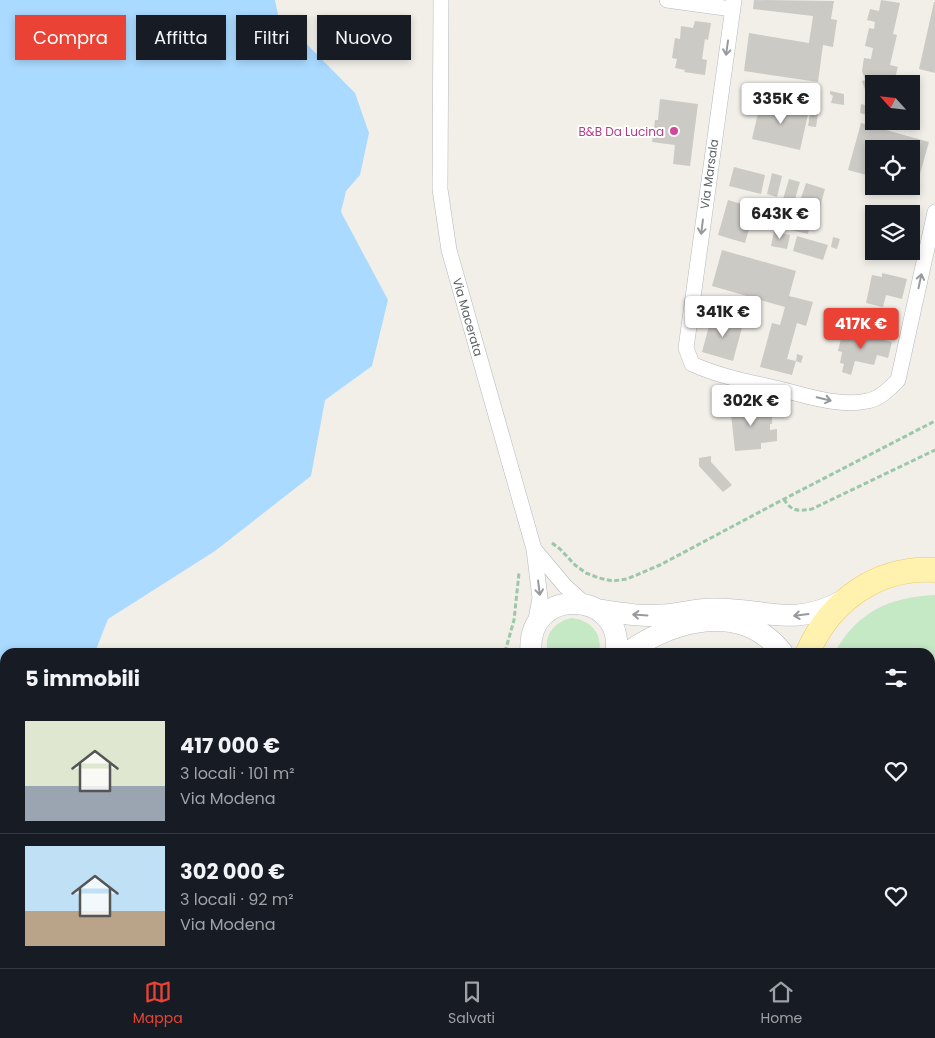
<!DOCTYPE html>
<html lang="it">
<head>
<meta charset="utf-8">
<style>
  :root { --surface:#171b24; --page:#20242c; --text:#f1f3f6; --muted:#9ea1a6; --line:#363941; --accent:#ea4335 }
  body { margin:0; font-family:Poppins,sans-serif; background:var(--page); color:var(--text); height:100vh; display:flex; flex-direction:column; font-size:19px; white-space:nowrap }
  * { box-sizing:border-box; margin:0 }
  p { font-size:16px; color:var(--muted) }
  .icon { flex:none; width:28px; height:28px; fill:none; stroke:currentColor; stroke-width:2; stroke-linecap:round; stroke-linejoin:round }
  .map { position:relative; flex:1; overflow:hidden }
  .side { position:absolute; left:0px; top:648px; width:935px; height:321px; display:flex; flex-direction:column; background:var(--surface); border-radius:15px 15px 0 0; box-shadow:0 2px 8px #0003 }
  .side>* { flex:none }
  .guide { position:absolute; left:15px; top:15px; width:500px; height:45px; display:flex; gap:10px }
  .needle { width:32px; rotate:297deg }
  .controls { position:absolute; left:865px; top:75px; display:grid; gap:10px }
  .controls a { display:grid; place-items:center; width:55px; height:55px; border-radius:0px; background:var(--surface); box-shadow:0 2px 8px #0003; font-size:25px }
  .price { position:absolute; translate:-50% -42px; padding:0 11px; border-radius:5px; background:#fff; color:#222; font-size:16px; line-height:32px; filter:drop-shadow(0 1px 2px #0008) }
  .price::after { content:''; position:absolute; left:50%; top:30px; width:15px; height:11px; margin-left:-8px; background:inherit; clip-path:polygon(0 0,100% 0,50% 100%) }
  .price.current { background:var(--accent); color:#fff }
  ul { padding:0; list-style:none }
  li { display:flex; align-items:center; gap:15px; height:125px; padding:0 25px }
  li+li { border-top:1px solid var(--line) }
  li span { display:grid; place-items:center; flex:none; width:140px; height:100px; border-radius:0px; color:#555 }
  li>.icon { margin-inline-start:auto }
  span .icon { width:60px; height:60px; fill:#fffc; stroke-width:1 }
  li b { font-size:21px }
  h2 { display:flex; justify-content:space-between; align-items:center; height:60px; padding:0 25px; font-size:21px }
  .chip { padding:0 18px; border-radius:0px; background:var(--surface); box-shadow:0 2px 8px #0003; font-size:18px; line-height:45px }
  .chip.current { background:var(--accent); color:#fff }
  .tabs { display:flex; justify-content:space-around; align-items:center; height:70px; border-top:1px solid var(--line); background:var(--surface); font-size:14px; color:var(--muted) }
  .tabs a { display:grid; justify-items:center; gap:2px }
  .tabs .current { color:var(--accent) }
  .map>svg:first-child { display:block }
  .green { fill:#c5e8c5 }
  .water { fill:#aadaff }
  .building { fill:#cccac5 }
  .lines { fill:none; stroke-linecap:round; stroke-linejoin:round }
  .street-casing { stroke:#b5b8bc; stroke-width:16 }
  .secondary-casing { stroke:#b6babf; stroke-width:22 }
  .primary-casing { stroke:#f2c960; stroke-width:25 }
  .highway-casing { stroke:#f9ab00; stroke-width:29 }
  .path { stroke:#9cc7a9; stroke-width:3; stroke-dasharray:5 2.5; stroke-linecap:butt }
  .street { stroke:#fff; stroke-width:15 }
  .secondary { stroke:#fff; stroke-width:21 }
  .primary { stroke:#fff2af; stroke-width:24 }
  .highway { stroke:#fde293; stroke-width:28 }
  .oneway { stroke:#979a9d }
  .hotel-dot { fill:#d1479c; stroke:#fff; stroke-width:2 }
  .labels { text-anchor:middle; dominant-baseline:central; stroke-width:4; stroke-linejoin:round; paint-order:stroke }
  .hotel-label { font-size:12px; fill:#b23c85; stroke:#fff; text-anchor:end }
  .street-label { font-size:12px; fill:#5f6368; stroke:#fff }
</style>
</head>
<body>
<div class="map">
<svg width="935" height="968" viewBox="0 0 935 968">
  <rect width="100%" height="100%" fill="#f1efe8"/>
  <!-- green -->
  <path class="green" d="M935 595V808H930V652H835C857 612 890 597 935 595Z
    M571 618C590 620 603 633 599 652H548C543 635 555 622 571 618Z"/>
  <!-- water -->
  <path class="water" d="M0 0H275L278 15 355 93 369 133 360 175 346 191 341 212 388 300 372 366 325 400 311 476 215 551 108 619 95 652H5V964H235L233 968H0Z"/>
  <!-- building -->
  <path class="building" d="M754 0 834 1 831 19 837 20 833 47 823 45 818 82 744 71 749 33 809 43 813 16 753 9Z
    M881 0 900 3 893 34 897 35 890 65 898 67 894 81 903 83 874 84V97L867 95 862 81 865 80 862 71 864 58 871 59 873 48 865 46 869 28 874 29 875 22 867 20 870 9 879 11Z
    M934 2H935V73L919 69Z
    M695 21 711 23 708 40 705 39 702 59 707 60 705 75 684 72 685 70 675 68 677 59 672 58 675 38 680 39 681 26 693 28Z
    M830 91 844 94V105L831 103 833 96 830 94Z
    M660 99 698 104 690 166 673 164 675 145 652 142 655 120H658Z
    M761 100 809 110 800 150 752 139Z
    M861 104 874 107V117L860 113Z
    M811 107 819 108 816 127 808 126Z
    M861 123 929 142 916 188 911 187V149H874V177L848 170Z
    M734 167 765 175 761 194 729 186Z
    M772 173 782 176 777 197 767 194Z
    M789 179 800 182 794 202 783 199Z
    M806 183 825 189 820 207 800 201Z
    M728 200 755 208 745 243 718 235Z
    M789 205 813 211 808 234 783 228Z
    M881 209 899 213V214H880Z
    M774 231 790 235 787 249 771 246Z
    M797 236 828 245 823 260 793 251Z
    M833 237 840 239 837 249 831 247Z
    M722 250 796 271 789 296 813 302 806 326 797 323 787 359 796 361 792 375 760 367 772 323 780 325 785 307 712 286Z
    M882 273 907 279 902 299 886 295 883 307 866 303 872 275 882 277Z
    M712 315 743 324 733 361 702 352Z
    M843 330 892 342 888 358 877 355 874 365 855 361 851 375 842 372 844 364 840 363 842 352 838 351Z
    M797 354 803 356 801 363 796 361Z
    M751 403V408L769 409V411H772V424H770V430L777 429V441L761 443V449L735 451 730 405Z
    M711 456V462L732 485 723 492 699 466V458Z"/>
  <g class="lines">
    <!-- street casing -->
    <g class="street-casing">
      <path id="street" d="M441 0 440 189 449 250 534 549 540 598 535 625
        M667 0 732 9
        M734 0 686 348 692 364C721 377 750 382 780 389 808 396 839 407 867 401 880 399 890 388 898 380L935 212
        M534 549 565 586 585 604"/>
    </g>
    <!-- secondary casing -->
    <g class="secondary-casing">
      <path id="secondary" d="M598 610C620 613 641 617 663 615 680 614 696 609 713 609 765 608 792 629 844 600
        M531 652C526 585 625 590 616 652
        M628 652C674 620 741 601 782 652
        M313 968 315 964"/>
    </g>
    <!-- primary casing -->
    <g class="primary-casing">
      <path id="primary" d="M808 652C830 601 878 566 935 570
        M930 832H935
        M685 968 688 964"/>
    </g>
    <!-- highway casing -->
    <g class="highway-casing">
      <path id="highway" d="M330 964 331 968
        M896 968 898 964"/>
    </g>
    <!-- path -->
    <path class="path" d="M784 499C791 512 799 511 812 509L935 450
      M552 543 560 549 575 565 586 573 599 578 613 581 627 579 660 565 784 499 935 421
      M505 652 514 620 519 573"/>
    <!-- street -->
    <use href="#street" class="street"/>
    <!-- secondary -->
    <use href="#secondary" class="secondary"/>
    <!-- primary -->
    <use href="#primary" class="primary"/>
    <!-- highway -->
    <use href="#highway" class="highway"/>
  </g>
  <!-- one-way arrows -->
  <defs><path id="oneway-shaft" d="M-6 0H5M1.5-3L5.5 0L1.5 3" fill="none" stroke-width="1.6" stroke-linecap="round" stroke-linejoin="round" transform="scale(1.25)"/></defs>
  <g class="oneway">
    <use href="#oneway-shaft" transform="translate(727 48) rotate(98)"/>
    <use href="#oneway-shaft" transform="translate(702 227) rotate(97)"/>
    <use href="#oneway-shaft" transform="translate(920 281) rotate(-78)"/>
    <use href="#oneway-shaft" transform="translate(824 399) rotate(13)"/>
    <use href="#oneway-shaft" transform="translate(539 588) rotate(83)"/>
    <use href="#oneway-shaft" transform="translate(640 615) rotate(-176)"/>
    <use href="#oneway-shaft" transform="translate(801 615) rotate(173)"/>
  </g>
  <!-- markers -->
  <circle class="hotel-dot" cx="674" cy="131" r="5"/>
  <g class="labels">
    <!-- hotel labels -->
    <g class="hotel-label">
      <text x="664" y="131">B&amp;B Da Lucina</text>
    </g>
    <!-- street labels -->
    <g class="street-label">
      <text transform="translate(709 174) rotate(-82)">Via Marsala</text>
      <text transform="translate(468 317) rotate(74)">Via Macerata</text>
    </g>
  </g>
</svg>
<div class="controls">
<a><svg class="needle" viewBox="-14 -14 28 28"><path d="M0-13l5 13h-10z" fill="#e53935"/><path d="M0 13l5-13h-10z" fill="#9ea1a6"/></svg></a>
<a><svg class="icon" aria-label="locate" viewBox="0 0 24 24"><circle cx="12" cy="12" r="6"/><path d="M12 2v4M12 18v4M2 12h4M18 12h4"/></svg></a>
<a><svg class="icon" aria-label="layers" viewBox="0 0 24 24"><path d="M12 4l9 5-9 5-9-5zM3 14l9 5 9-5"/></svg></a>
</div>
<b class="price" style="left:781px;top:125px">335K €</b>
<b class="price" style="left:780px;top:240px">643K €</b>
<b class="price" style="left:723px;top:338px">341K €</b>
<b class="price current" style="left:861px;top:350px">417K €</b>
<b class="price" style="left:751px;top:427px">302K €</b>
<div class="guide">
<a class="chip current">Compra</a>
<a class="chip">Affitta</a>
<a class="chip">Filtri</a>
<a class="chip">Nuovo</a>
</div>
<section class="side">
<h2>5 immobili<svg class="icon" aria-label="filters" viewBox="0 0 24 24"><path d="M4 7h16M4 17h16"/><circle cx="9" cy="7" r="2"/><circle cx="15" cy="17" r="2"/></svg></h2>
<ul>
<li><span style="background:linear-gradient(#dfe7d0 65%,#9aa5b1 0)"><svg class="icon" aria-label="home" viewBox="0 0 24 24"><path d="M3 11l9-7 9 7M6 9v11h12V9"/></svg></span><div><b>417 000 €</b><p>3 locali · 101 m²</p><p>Via Modena</p></div><svg class="icon" aria-label="heart" viewBox="0 0 24 24"><path d="M12 20l-8-8c-3-5 5-10 8-4 3-6 11-1 8 4z"/></svg></li>
<li><span style="background:linear-gradient(#bfe0f5 65%,#b9a48a 0)"><svg class="icon" aria-label="home" viewBox="0 0 24 24"><path d="M3 11l9-7 9 7M6 9v11h12V9"/></svg></span><div><b>302 000 €</b><p>3 locali · 92 m²</p><p>Via Modena</p></div><svg class="icon" aria-label="heart" viewBox="0 0 24 24"><path d="M12 20l-8-8c-3-5 5-10 8-4 3-6 11-1 8 4z"/></svg></li>
</ul>
</section>
</div>
<nav class="tabs">
<a class="current"><svg class="icon" aria-label="map" viewBox="0 0 24 24"><path d="M3 6l6-2 6 2 6-2v14l-6 2-6-2-6 2zM9 4v14M15 6v14"/></svg>Mappa</a>
<a><svg class="icon" aria-label="saved" viewBox="0 0 24 24"><path d="M7 4h10v16l-5-4-5 4z"/></svg>Salvati</a>
<a><svg class="icon" aria-label="home" viewBox="0 0 24 24"><path d="M3 11l9-7 9 7M6 9v11h12V9"/></svg>Home</a>
</nav>
</body>
</html>
